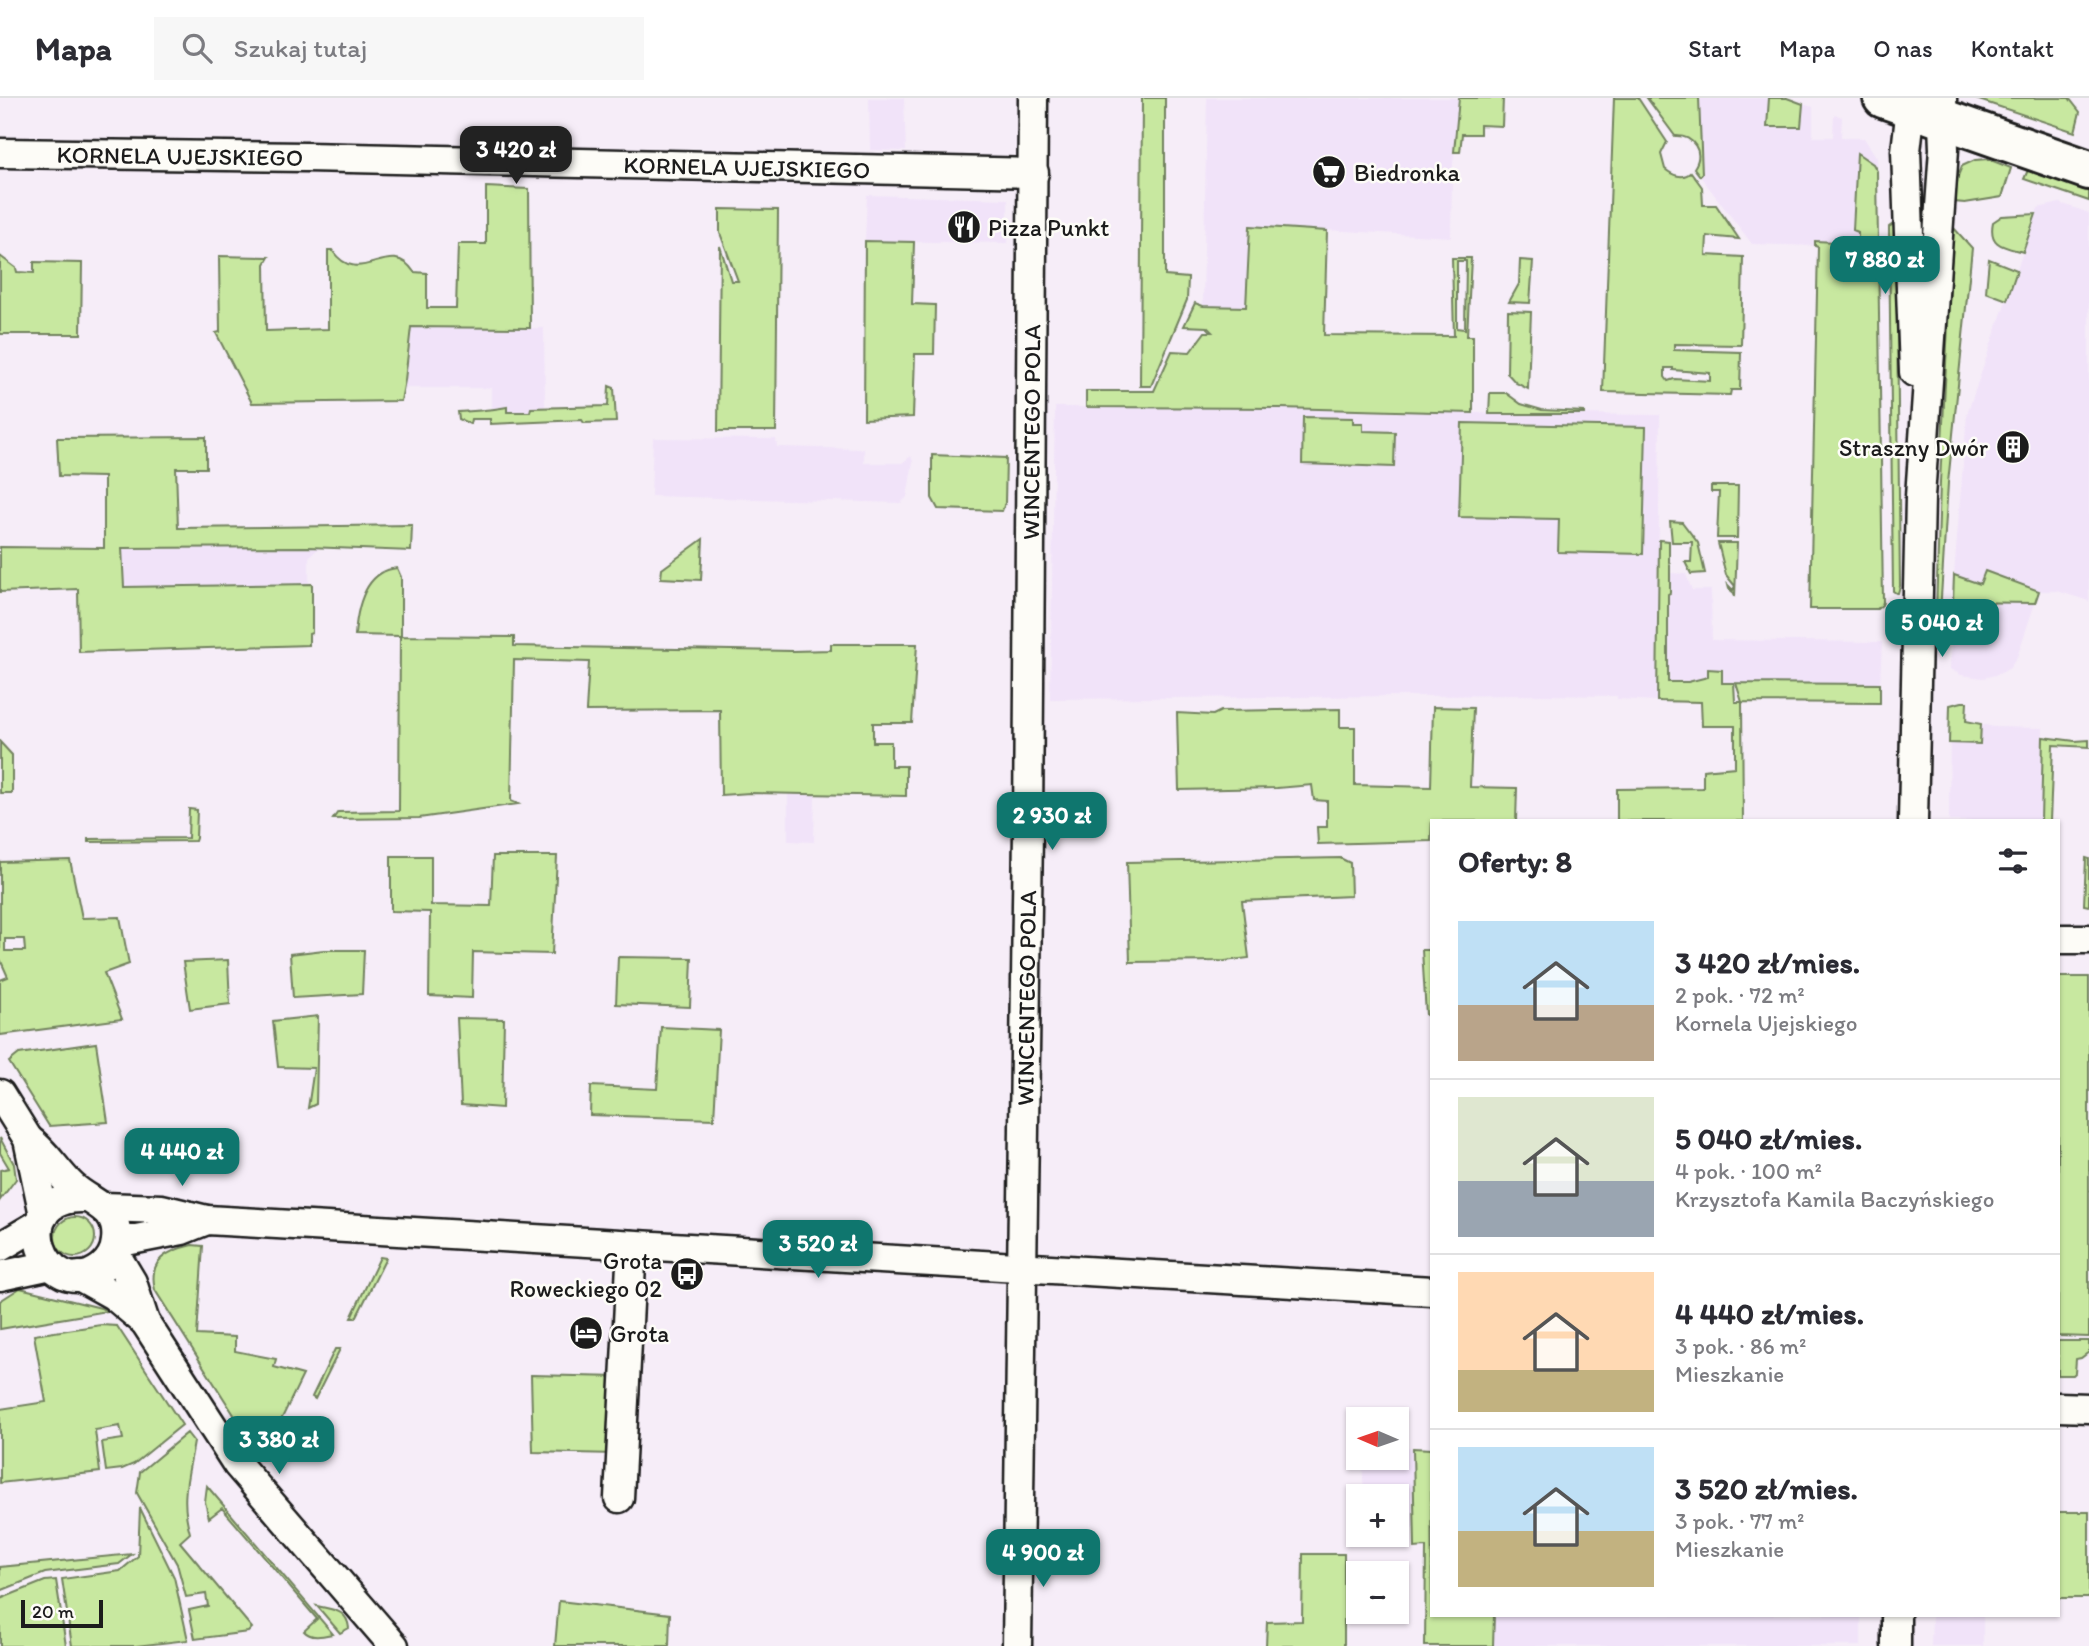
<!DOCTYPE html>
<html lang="pl">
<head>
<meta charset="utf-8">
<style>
  :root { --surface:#fff; --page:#f7f7f7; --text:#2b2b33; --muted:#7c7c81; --line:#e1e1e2; --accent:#0f766e }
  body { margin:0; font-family:Itim,sans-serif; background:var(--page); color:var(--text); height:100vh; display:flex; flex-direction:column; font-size:26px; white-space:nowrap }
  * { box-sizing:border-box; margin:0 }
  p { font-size:23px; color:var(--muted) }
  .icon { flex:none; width:38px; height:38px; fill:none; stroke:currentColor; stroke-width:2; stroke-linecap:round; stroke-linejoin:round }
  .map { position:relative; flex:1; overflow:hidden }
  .side { position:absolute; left:1430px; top:721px; width:630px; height:798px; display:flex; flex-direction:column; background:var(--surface); border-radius:0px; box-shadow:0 2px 5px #0004 }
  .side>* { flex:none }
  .needle { width:46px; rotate:272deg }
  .controls { position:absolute; left:1346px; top:1309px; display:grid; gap:14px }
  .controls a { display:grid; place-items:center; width:63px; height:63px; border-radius:0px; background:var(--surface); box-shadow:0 2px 5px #0004; font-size:35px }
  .scale { position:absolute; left:21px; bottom:18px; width:82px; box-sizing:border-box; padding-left:7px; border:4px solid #1c1c1c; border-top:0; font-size:19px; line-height:24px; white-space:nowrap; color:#1c1c1c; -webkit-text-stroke:5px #fdfcf7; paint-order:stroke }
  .price { position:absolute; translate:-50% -60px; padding:0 16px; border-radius:14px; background:var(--accent); color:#fff; font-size:23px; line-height:46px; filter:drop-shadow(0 2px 4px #0008) }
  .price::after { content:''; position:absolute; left:50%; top:42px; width:21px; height:16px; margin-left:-10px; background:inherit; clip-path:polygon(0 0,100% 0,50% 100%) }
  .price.active { background:#222; color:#fff }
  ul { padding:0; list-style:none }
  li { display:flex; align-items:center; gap:21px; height:175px; padding:0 28px }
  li+li { border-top:2px solid var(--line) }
  li span { display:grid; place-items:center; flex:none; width:196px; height:140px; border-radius:0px; color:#555 }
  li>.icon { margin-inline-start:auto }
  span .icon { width:84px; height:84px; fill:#fffc; stroke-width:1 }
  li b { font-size:30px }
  h2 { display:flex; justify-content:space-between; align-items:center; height:84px; padding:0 28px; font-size:30px }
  header { display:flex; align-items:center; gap:42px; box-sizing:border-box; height:98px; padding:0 35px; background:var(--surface); border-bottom:2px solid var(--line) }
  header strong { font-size:33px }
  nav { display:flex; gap:38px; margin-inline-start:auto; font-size:24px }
  .search { width:490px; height:63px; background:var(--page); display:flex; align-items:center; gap:18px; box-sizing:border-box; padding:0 24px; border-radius:0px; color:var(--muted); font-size:26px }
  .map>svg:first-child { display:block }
  .built { fill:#f1e3f9 }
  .green { fill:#c8e8a0; stroke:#72825e; stroke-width:2; fill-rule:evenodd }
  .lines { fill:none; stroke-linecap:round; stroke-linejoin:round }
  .street-casing { stroke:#1c1c1c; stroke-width:33 }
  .secondary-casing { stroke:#1c1c1c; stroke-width:44 }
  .street { stroke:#fdfcf7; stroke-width:28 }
  .secondary { stroke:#fdfcf7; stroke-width:38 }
  .labels { text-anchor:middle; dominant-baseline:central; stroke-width:5; stroke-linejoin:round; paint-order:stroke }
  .street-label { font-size:24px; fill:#1c1c1c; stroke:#fdfcf7 }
  .poi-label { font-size:24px; fill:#1c1c1c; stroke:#fdfcf7; text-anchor:start }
</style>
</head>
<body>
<header>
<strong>Mapa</strong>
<div class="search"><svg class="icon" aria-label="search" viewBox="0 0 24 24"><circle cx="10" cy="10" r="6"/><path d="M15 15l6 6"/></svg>Szukaj tutaj</div>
<nav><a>Start</a><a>Mapa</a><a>O nas</a><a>Kontakt</a></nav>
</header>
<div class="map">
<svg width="2089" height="1548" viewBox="0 0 2089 1548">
  <rect width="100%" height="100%" fill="#f6edf8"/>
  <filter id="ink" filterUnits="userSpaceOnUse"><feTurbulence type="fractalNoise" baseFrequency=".0143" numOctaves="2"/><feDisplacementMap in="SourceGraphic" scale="14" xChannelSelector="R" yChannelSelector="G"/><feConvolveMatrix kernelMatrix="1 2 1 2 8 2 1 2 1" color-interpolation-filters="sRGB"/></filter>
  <g filter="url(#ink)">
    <!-- built -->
    <path class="built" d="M869 0H904L906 53 870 52Z
      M1207 0H1459L1452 78 1451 139 1251 128 1246 210 1203 208Z
      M1699 0H1769L1767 29H1801L1803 6 1813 9V39H1833L1834 16 1842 19 1841 39 1864 40 1877 60V73L1873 66 1856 109 1853 110V132L1858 134V145L1815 143V148L1752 146 1700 78 1702 76Z
      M867 97 1008 101V145L865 143Z
      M2060 105 2089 115V503L2057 493H2039L1986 473 1980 486 1954 477 1967 316 2038 110Z
      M411 229 544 230 545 310H531V314H507V310L503 309 492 312V290H404Z
      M1055 309 1280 310 1473 315 1660 317 1657 603 1617 601V598L1537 597 1050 601Z
      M653 340 776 341 777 349 864 351V365H902L911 358 913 364 907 399 901 405 651 398Z
      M308 449 319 450 309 459V485L124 489 122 450Z
      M1670 475 1686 476 1692 492H1711L1712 542 1882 544 1880 586 1722 585V572L1709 571 1708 579 1688 584H1668V495H1670Z
      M1953 504 2035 505 2017 559 2010 570 1999 576 1983 580 1961 577 1950 571Z
      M1950 622 1967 623 1994 629 2043 630 2041 723H1949Z
      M788 696H815L814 744 788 743Z
      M1397 1350H1413L1415 1430H1397L1396 1398H1364L1362 1360H1396Z
      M1494 1517H1861V1548H1493Z
      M1932 1517H1983V1548H1931Z"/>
    <!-- green -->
    <path class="green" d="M1142 0H1165V178L1188 180 1187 202 1151 288H1140Z
      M1459 0H1503L1502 28 1480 27V36H1462L1460 54H1454Z
      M1614 0H1638L1667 44 1661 56 1665 71C1672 77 1683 82 1691 74L1702 89 1703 107H1716L1739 141 1707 138 1706 157 1743 159 1741 247 1674 246V252L1741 254 1740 292H1731L1730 297 1603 294ZM1665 270H1673V272L1710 275V283L1674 281 1668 283 1665 279Z
      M1647 0H1699L1702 76 1700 78 1694 70C1705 54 1693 37 1675 38Z
      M1769 0H1787L1803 6 1801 29H1767Z
      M1973 0H2069L2080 14 2075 34Z
      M1857 55 1873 66 1877 73 1883 504 1882 507 1877 511H1810L1818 149 1815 148V143L1858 145V134L1853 132Z
      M1988 61 2011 70 2002 99 1965 105 1954 104 1955 85 1962 68 1975 62Z
      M2028 72 2089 93V103L2024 81Z
      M486 89 529 91 530 230 411 229 405 282 401 303 252 305 216 235 220 234 219 158 269 159 265 166 266 233 328 231V152H332C360 193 389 137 414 174L427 175V210H456L458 146H486Z
      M720 111 778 112 776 333H718L720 148 731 183H738L720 135Z
      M2036 116 2023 154C2004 149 1988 148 1993 124L2002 118Z
      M1896 124 1900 488 1898 495H1896L1893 493 1889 129Z
      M1250 128 1327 133 1324 237 1454 238 1452 160H1471L1467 238H1473V315L1280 310 1086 309V293H1154L1172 253 1190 254 1205 234H1212L1207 229 1184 228 1195 205 1203 208 1246 209ZM1457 163H1466L1465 231 1457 230Z
      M1953 129 1972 150 1948 385 1940 516H1936L1940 384Z
      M865 143 914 144 912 206 935 207 934 256H915L913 319 864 321Z
      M0 158 16 170 17 174 34 175V164L82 165 81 236H0Z
      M1989 161 2017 172 2007 202 1986 194Z
      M1520 162 1533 163 1530 205 1509 204 1519 186Z
      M1508 213 1531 214 1528 291 1516 285 1507 275Z
      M609 288 614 290 616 324 584 325 582 322 490 326V321H471L470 326 459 321 458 314C475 313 491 312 507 309V314H530L531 310 608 308Z
      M1490 295H1506L1521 306 1542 312 1584 314V316H1489Z
      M1303 319 1353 320V325H1363V333L1395 334 1394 369 1302 366Z
      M1462 325 1646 329 1643 456 1558 454 1559 421 1459 419Z
      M206 339V370H176L178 430 412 427 411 453 308 449 122 450 124 489 312 486V535L309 536V547L79 554 78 491 0 494V449L104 450V379L59 378 57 340Z
      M932 357 1006 360 1005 405 1002 413 938 411 932 400Z
      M1711 388H1738L1737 440H1717L1719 394H1711Z
      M1670 423 1682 424 1698 445 1705 475 1691 476 1685 464H1691L1692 444H1672Z
      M703 441 701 482 661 480 662 471Z
      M1659 442 1669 443V464L1670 467V495L1668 496V584H1688L1708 579V571L1722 572V585H1734L1735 604H1742L1736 585 1880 586V605L1742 604 1743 723H1617V691L1703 690V672L1735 669V628H1702L1701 604 1657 603Z
      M1718 445H1737L1735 499 1734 495 1729 491 1728 487 1733 492 1735 488 1726 477Z
      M397 470 401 479V538L514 539V548L792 553 831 552V546H917L912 625H873V644H891V668H906V698L750 695 721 697 720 612 586 613 589 564 514 562 511 703 518 706 419 720 333 721 338 714 399 713 400 538 355 537C357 510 365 473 397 470Z
      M1985 473 2039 493 2035 505 1953 504 1954 477 1980 486Z
      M1962 604H1967L1966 623 1981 626 1980 646 1949 645 1950 607Z
      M1433 609 1473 610 1470 689 1517 690 1516 723H1432L1431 743 1318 746 1317 729H1327V703L1314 702 1312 687 1277 690 1179 692 1177 615 1213 617 1221 613 1340 611V629H1355V687L1431 689Z
      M2043 639 2075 643 2089 642V649L2053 647 2050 723H2041Z
      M0 644 12 657V695H0Z
      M189 711 197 712 196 740 195 743 88 744V741L188 740Z
      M391 758H431V807L491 808 493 758H557L552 856 473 854 472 900 429 898 430 814 391 813Z
      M1340 760 1350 765 1351 798 1242 803 1249 860 1225 863 1130 864 1127 764Z
      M2086 760 2089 761V808L2084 807Z
      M70 762 82 820 120 819 129 866 104 875 122 921 0 937V882L8 879 0 861V764ZM5 841H24L25 853H5Z
      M324 852H364L362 896 293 900 290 856Z
      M1422 852H1431V918L1426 917Z
      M618 859 692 860 690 909 616 906Z
      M228 862 230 906 190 911 183 864Z
      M2058 879H2089V1239L2058 1238Z
      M318 918 316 1006 308 1010 314 970 278 969 273 923Z
      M457 920 504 921 502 1010 461 1007Z
      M661 929 719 932 714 1021 590 1017 591 988 657 991Z
      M96 945 108 1024 49 1028 9 964 19 956Z
      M0 1040 14 1066 16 1081 0 1102V1072L9 1070 0 1055Z
      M55 1139a20 20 0 1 1 40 0a20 20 0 1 1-40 0Z
      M192 1147 203 1148 197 1237 235 1239V1253L276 1261 274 1269 303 1277 262 1361 155 1192C148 1162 166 1153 192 1147Z
      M380 1159 386 1160 356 1220H351Z
      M20 1190 101 1210 107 1213 0 1231V1203Z
      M101 1227 117 1228 182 1327 134 1366 122 1371 106 1373 102 1344 123 1341 120 1328 95 1332 100 1374 0 1385V1311L46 1304 34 1237Z
      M2058 1243H2089V1254L2081 1260 2076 1261 2075 1275 2073 1277H2058Z
      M335 1251H340L315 1301 312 1299Z
      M531 1277 619 1279 615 1356 533 1354Z
      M187 1335 194 1344C188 1380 180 1400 190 1435L180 1444 252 1530 248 1534 195 1541 189 1512 208 1508 206 1496 186 1499 177 1466 137 1395 140 1374Z
      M1413 1350 1431 1351 1432 1517H1494L1493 1548H1425L1426 1449 1415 1450Z
      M207 1388 333 1536C323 1538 311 1541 304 1533L317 1521 222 1410 209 1420 205 1404Z
      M140 1410 174 1479 188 1542 136 1548H72L62 1481 120 1473 138 1458Z
      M2058 1414H2089V1500H2058Z
      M132 1456 119 1466 45 1475 0 1493V1469Z
      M1303 1456H1344V1548H1266L1267 1524 1302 1523Z
      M56 1482 66 1548H0V1501L45 1483Z
      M559 1503 670 1516 669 1548H555Z
      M317 1508C332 1512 347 1511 349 1530L340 1535Z"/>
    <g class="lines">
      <!-- street casing -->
      <g class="street-casing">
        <g id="street">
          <path d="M1912 0 1906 53 1914 274"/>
          <path id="s1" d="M0 55 306 59 1034 75"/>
          <path d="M1913 723 1920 399 1944 51 1942 0"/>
          <path d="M2058 841H2089"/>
          <path d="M0 996 28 1041 44 1117"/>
          <path d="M28 1041C46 1054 56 1073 72 1088 91 1106 120 1109 116 1143 115 1154 110 1163 101 1170 45 1211 2 1097 85 1100"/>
          <path d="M103 1109 162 1111 207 1122 1432 1193"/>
          <path d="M116 1145 182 1132 207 1122"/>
          <path d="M0 1149 39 1126"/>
          <path d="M114 1154 132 1184 145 1224"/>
          <path d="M0 1178 51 1167"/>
          <path d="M79 1178 113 1197 145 1224 237 1366 394 1548"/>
          <path d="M2058 1309 2089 1310"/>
          <path d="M619 1400 632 1147"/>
          <path id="s2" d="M1017 1548 1028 733 1033 0"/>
          <path d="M1896 1548V1517"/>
        </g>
      </g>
      <!-- secondary casing -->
      <g class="secondary-casing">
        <path id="secondary" d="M1883 0 2089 72"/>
      </g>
      <!-- street -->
      <use href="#street" class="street"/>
      <!-- secondary -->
      <use href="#secondary" class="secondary"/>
    </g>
  </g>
  <!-- icons -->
  <defs>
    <g id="supermarket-disc" transform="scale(1.75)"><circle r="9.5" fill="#1c1c1c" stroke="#fdfcf7"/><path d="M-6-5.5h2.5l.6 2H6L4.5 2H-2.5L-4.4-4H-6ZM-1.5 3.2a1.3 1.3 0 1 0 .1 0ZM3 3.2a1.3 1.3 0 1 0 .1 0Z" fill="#fff"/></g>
    <g id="restaurant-disc" transform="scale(1.75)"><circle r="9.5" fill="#1c1c1c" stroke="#fdfcf7"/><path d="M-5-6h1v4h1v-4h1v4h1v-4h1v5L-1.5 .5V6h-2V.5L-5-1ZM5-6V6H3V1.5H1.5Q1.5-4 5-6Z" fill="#fff"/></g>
    <g id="building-disc" transform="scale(1.75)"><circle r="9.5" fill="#1c1c1c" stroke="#fdfcf7"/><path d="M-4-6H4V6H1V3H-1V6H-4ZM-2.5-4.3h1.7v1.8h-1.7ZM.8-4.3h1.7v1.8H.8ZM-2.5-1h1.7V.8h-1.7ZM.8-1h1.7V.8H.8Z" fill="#fff"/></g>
    <g id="bus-disc" transform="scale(1.75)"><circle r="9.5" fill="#1c1c1c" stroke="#fdfcf7"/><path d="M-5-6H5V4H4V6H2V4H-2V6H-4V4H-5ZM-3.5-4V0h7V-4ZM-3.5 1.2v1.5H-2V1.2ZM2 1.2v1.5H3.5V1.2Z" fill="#fff"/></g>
    <g id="hotel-disc" transform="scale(1.75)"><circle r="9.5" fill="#1c1c1c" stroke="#fdfcf7"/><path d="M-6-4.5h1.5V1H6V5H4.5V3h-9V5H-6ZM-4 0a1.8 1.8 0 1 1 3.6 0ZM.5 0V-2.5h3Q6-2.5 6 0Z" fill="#fff"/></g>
  </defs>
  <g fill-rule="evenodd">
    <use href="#supermarket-disc" x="1329" y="74"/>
    <use href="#restaurant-disc" x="964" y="129"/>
    <use href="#building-disc" x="2013" y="349"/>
    <use href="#bus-disc" x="687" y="1176"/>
    <use href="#hotel-disc" x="586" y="1235"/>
  </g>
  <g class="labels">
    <!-- street labels -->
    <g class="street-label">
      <text stroke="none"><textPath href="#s1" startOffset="180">KORNELA UJEJSKIEGO</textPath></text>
      <text stroke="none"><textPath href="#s1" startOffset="747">KORNELA UJEJSKIEGO</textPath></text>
      <text stroke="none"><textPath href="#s2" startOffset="1214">WINCENTEGO POLA</textPath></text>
      <text stroke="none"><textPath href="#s2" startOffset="648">WINCENTEGO POLA</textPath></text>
    </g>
    <!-- poi labels -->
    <g class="poi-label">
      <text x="1354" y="74">Biedronka</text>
      <text x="988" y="129">Pizza Punkt</text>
      <text x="1988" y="349" text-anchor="end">Straszny Dwór</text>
      <text x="662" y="1162" text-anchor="end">Grota<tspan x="662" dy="28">Roweckiego 02</tspan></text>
      <text x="610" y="1235">Grota</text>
    </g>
  </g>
</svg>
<div class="controls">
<a><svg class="needle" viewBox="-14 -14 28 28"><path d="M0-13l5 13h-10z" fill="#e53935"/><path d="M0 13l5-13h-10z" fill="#7c7c81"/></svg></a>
<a>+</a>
<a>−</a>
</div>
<div class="scale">20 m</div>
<b class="price active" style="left:516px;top:88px">3 420 zł</b>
<b class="price" style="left:1885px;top:198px">7 880 zł</b>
<b class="price" style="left:1942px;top:561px">5 040 zł</b>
<b class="price" style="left:1052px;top:754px">2 930 zł</b>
<b class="price" style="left:182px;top:1090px">4 440 zł</b>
<b class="price" style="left:818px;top:1182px">3 520 zł</b>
<b class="price" style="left:279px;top:1378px">3 380 zł</b>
<b class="price" style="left:1043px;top:1491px">4 900 zł</b>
<section class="side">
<h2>Oferty: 8<svg class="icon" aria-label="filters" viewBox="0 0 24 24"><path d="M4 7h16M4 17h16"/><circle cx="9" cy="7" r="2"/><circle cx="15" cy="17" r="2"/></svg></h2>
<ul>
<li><span style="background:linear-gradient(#bfe0f5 60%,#b9a48a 0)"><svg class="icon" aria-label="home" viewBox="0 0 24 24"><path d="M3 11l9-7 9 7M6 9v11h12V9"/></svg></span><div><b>3 420 zł/mies.</b><p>2 pok. · 72 m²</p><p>Kornela Ujejskiego</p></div></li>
<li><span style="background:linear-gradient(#dfe7d0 60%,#9aa5b1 0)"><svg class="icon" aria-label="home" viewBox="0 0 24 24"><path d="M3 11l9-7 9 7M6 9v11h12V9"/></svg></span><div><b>5 040 zł/mies.</b><p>4 pok. · 100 m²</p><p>Krzysztofa Kamila Baczyńskiego</p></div></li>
<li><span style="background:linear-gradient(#ffd9b3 70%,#c2b280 0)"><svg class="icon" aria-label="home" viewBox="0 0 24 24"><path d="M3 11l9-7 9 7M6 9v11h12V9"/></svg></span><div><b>4 440 zł/mies.</b><p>3 pok. · 86 m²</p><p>Mieszkanie</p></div></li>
<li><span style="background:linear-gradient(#bfe0f5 60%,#c2b280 0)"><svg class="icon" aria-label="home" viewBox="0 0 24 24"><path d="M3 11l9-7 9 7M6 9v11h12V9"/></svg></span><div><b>3 520 zł/mies.</b><p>3 pok. · 77 m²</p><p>Mieszkanie</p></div></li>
</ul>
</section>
</div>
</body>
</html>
